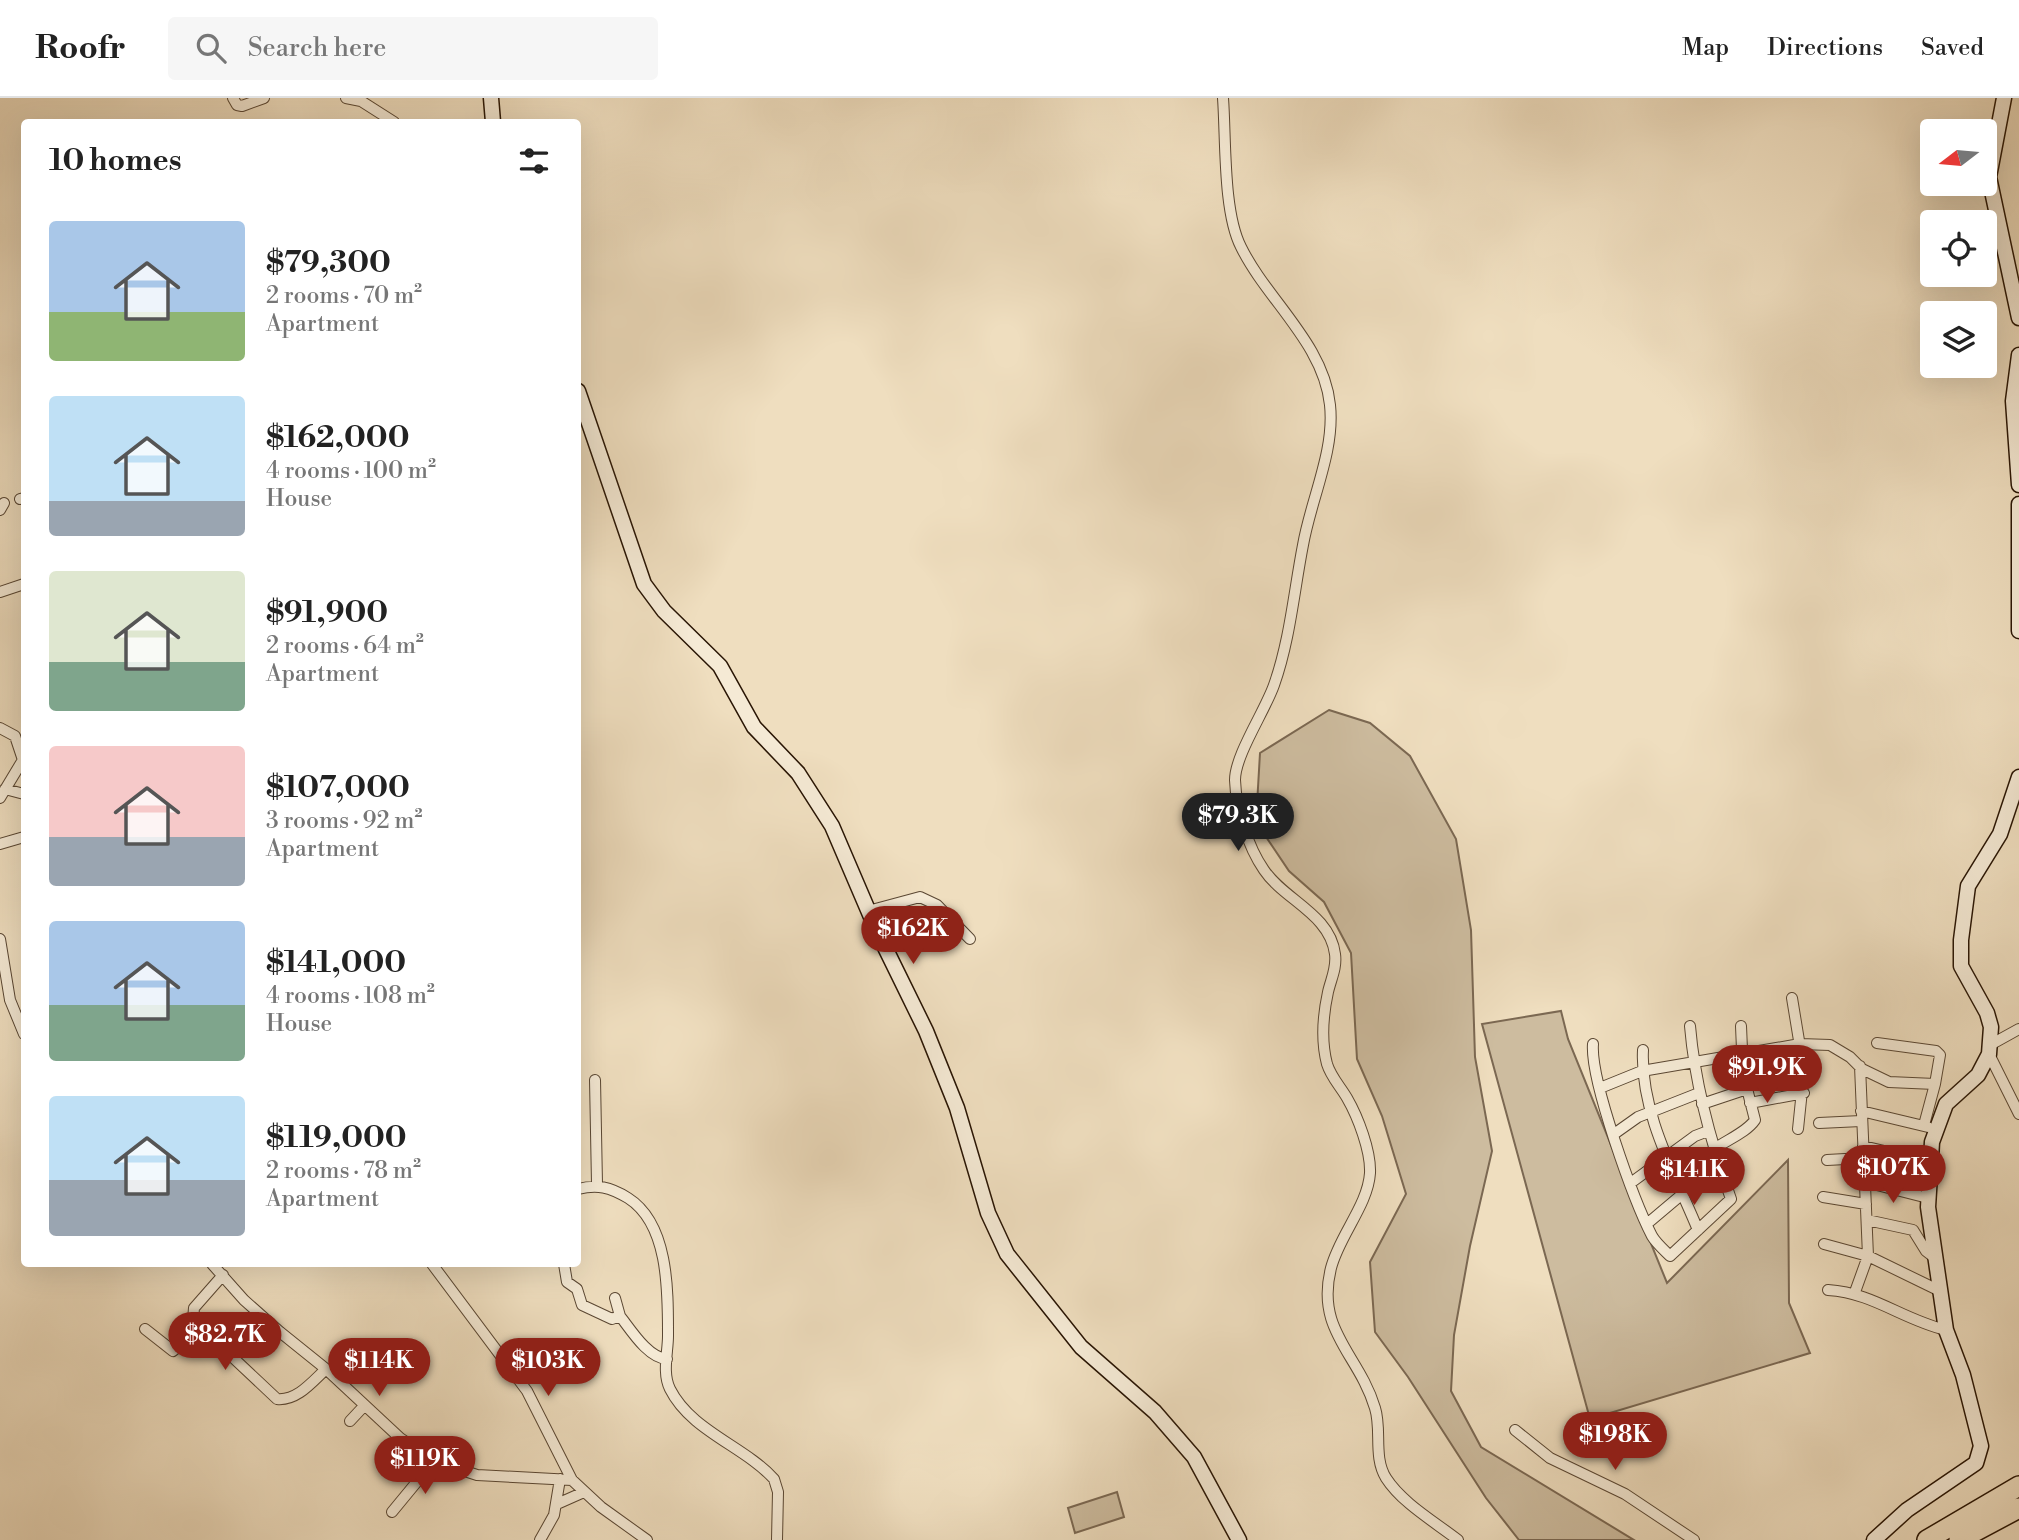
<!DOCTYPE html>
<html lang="en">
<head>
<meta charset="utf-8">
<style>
  :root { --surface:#fff; --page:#f6f6f6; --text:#222; --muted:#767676; --line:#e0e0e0; --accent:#8f2418 }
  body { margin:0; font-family:"Libre Bodoni",serif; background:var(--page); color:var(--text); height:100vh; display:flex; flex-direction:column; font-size:26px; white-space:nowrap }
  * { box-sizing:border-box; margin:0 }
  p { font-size:23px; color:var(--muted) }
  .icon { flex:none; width:38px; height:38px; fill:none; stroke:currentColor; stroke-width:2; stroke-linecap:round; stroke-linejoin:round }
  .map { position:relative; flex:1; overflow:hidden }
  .sheet { position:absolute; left:21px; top:21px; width:560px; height:1148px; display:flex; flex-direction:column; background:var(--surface); border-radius:7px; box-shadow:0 7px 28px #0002 }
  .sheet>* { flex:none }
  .needle { width:46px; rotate:254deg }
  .tools { position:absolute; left:1920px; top:21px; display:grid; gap:14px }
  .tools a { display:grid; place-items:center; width:77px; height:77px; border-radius:7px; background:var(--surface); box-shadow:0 7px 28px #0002; font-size:35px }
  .price { position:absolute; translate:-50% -60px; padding:0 16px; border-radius:24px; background:var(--accent); color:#fff; font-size:23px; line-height:46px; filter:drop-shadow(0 2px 4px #0008) }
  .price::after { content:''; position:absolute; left:50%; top:42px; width:21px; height:16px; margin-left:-10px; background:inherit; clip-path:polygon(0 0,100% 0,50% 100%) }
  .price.active { background:#222; color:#fff }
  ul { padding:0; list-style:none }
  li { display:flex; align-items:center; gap:21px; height:175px; padding:0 28px }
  li span { display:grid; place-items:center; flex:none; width:196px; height:140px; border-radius:7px; color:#555 }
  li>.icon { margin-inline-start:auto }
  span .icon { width:84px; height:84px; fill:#fffc; stroke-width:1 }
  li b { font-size:30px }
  h2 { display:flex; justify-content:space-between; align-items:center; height:84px; padding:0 28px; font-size:30px }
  header { display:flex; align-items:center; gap:42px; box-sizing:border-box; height:98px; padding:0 35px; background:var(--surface); border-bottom:2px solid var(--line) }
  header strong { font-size:33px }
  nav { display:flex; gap:38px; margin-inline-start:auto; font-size:24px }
  .search { width:490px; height:63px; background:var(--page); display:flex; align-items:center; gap:18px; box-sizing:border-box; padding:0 24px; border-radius:7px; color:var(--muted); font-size:26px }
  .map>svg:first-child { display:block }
  .green { fill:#cdbc9f; stroke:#7b6852; stroke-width:2 }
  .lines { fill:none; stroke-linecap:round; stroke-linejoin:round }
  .street-casing { stroke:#5a4733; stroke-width:12 }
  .secondary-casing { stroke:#291504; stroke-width:17 }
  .highway-casing { stroke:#291504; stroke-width:22 }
  .street { stroke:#f5ead5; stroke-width:10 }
  .secondary { stroke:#f5ead5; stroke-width:14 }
  .highway { stroke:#efdebf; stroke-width:19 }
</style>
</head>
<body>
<header>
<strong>Roofr</strong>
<div class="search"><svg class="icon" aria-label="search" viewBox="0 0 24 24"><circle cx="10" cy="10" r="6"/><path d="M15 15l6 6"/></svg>Search here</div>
<nav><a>Map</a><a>Directions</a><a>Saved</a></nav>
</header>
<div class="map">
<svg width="2019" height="1442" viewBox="0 0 2019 1442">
  <rect width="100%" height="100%" fill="#efdebf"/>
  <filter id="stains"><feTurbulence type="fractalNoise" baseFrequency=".00286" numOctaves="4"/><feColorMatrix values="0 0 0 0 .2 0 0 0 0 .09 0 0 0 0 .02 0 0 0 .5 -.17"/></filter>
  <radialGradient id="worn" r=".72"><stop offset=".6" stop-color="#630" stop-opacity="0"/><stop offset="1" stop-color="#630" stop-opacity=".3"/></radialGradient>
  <!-- green -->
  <path class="green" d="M1329 612 1370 625 1410 658 1456 741 1471 832 1475 959 1492 1053 1470 1148 1454 1237 1451 1293 1481 1349 1634 1442H1519L1486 1400 1408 1279 1375 1234 1370 1164 1406 1096 1382 1018 1357 961 1351 855 1324 804 1289 773 1256 724 1260 655Z
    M1561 913 1568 941 1667 1185 1788 1062 1789 1205 1810 1255 1590 1321 1482 926Z
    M1117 1394 1124 1419 1075 1435 1068 1410Z"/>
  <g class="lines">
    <!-- street casing -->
    <g class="street-casing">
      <path id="street" d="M233 0 237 7 242 8 264 0
        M346 0 361 3 394 24
        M1223 0C1226 41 1223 114 1241 149 1267 202 1324 246 1330 307 1335 353 1311 401 1303 447 1294 493 1290 542 1274 587 1265 613 1235 657 1235 682 1236 711 1248 749 1264 772 1284 802 1330 816 1335 856 1337 870 1331 881 1328 894 1323 917 1321 943 1327 966 1331 979 1340 988 1347 1000 1358 1019 1371 1053 1370 1075 1368 1107 1339 1138 1331 1170 1315 1233 1359 1256 1375 1310 1382 1332 1373 1359 1386 1380 1402 1405 1435 1424 1458 1442
        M20 401 24 400
        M0 412 4 405
        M0 494 24 486
        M0 630 15 638 23 662
        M5 691 24 696
        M0 700 24 660
        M0 746 24 739
        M868 813 920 799 937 807 970 841
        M0 841 10 902 24 936
        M1792 900 1804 973 1798 1031
        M1877 945 1936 953 1940 957 1935 986
        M1593 946C1590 982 1634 1103 1652 1138 1656 1145 1664 1152 1670 1158L1731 1101C1711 1045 1695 988 1690 928
        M1990 947 2019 931
        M1643 952C1640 1014 1675 1076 1698 1132
        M1989 956 2019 1016
        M595 982 597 1086
        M1600 990 1642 973 1800 946 1830 947 1850 959 1862 971 1889 984 1935 986 1924 1027
        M1750 1005 1804 995
        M1702 1006 1747 991
        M1861 1013 1928 1029
        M1819 1025 1861 1023
        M1614 1036 1638 1019 1699 995
        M1863 1048 1914 1060 1930 1066
        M1713 1052C1726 1042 1746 1035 1755 1022L1743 975 1741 928
        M1827 1062 1864 1060
        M1632 1084 1695 1038 1708 1033
        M1865 1084 1928 1100
        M578 1091C597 1086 610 1089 628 1100 669 1126 668 1193 668 1238 668 1254 662 1275 670 1291 691 1333 744 1348 774 1381L778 1394 777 1442
        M1823 1099 1866 1106
        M1867 1122 1913 1132 1926 1153 1935 1160
        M1648 1125 1718 1066
        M1824 1146 1868 1158 1860 968
        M212 1166 244 1202 280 1234 326 1271 400 1340 434 1363 477 1377 572 1382
        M432 1166 527 1293 572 1382 601 1409 647 1442
        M564 1166 567 1184 577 1191 582 1207 612 1221 620 1218C631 1232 648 1260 667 1261
        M223 1177 194 1210 193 1222 277 1301C297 1303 312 1284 326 1271
        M1828 1192C1874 1195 1901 1221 1946 1232
        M1855 1194 1868 1158 1938 1192
        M615 1200 620 1218
        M145 1231 173 1253 195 1235 196 1227
        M350 1323 364 1308
        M1515 1332 1550 1360 1625 1396 1694 1442
        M557 1406 584 1394
        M392 1414 434 1363
        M540 1442 554 1417 560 1381"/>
    </g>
    <!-- secondary casing -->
    <g class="secondary-casing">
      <path id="secondary" d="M491 0 493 24
        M2004 0 1989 79 2019 220
        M2019 257 2013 303 2019 387
        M578 293 644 486 664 513 720 568 754 629 798 675 832 728 877 833 926 933 957 1010 988 1115 1007 1156 1081 1249 1155 1314 1194 1359 1239 1442
        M2019 406V533
        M1874 1442 1907 1412 1976 1365 1981 1348 1963 1277 1946 1232 1928 1109 1930 1077 1932 1044 1946 1006 1978 977 1989 956 1991 929 1987 915 1961 868V842L1968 788 2000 736 2019 679"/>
    </g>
    <!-- highway casing -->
    <g class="highway-casing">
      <path id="highway" d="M1927 1442 2019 1388
        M1959 1442 2019 1410"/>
    </g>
    <!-- street -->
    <use href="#street" class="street"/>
    <!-- secondary -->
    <use href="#secondary" class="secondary"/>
    <!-- highway -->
    <use href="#highway" class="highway"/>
  </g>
  <rect width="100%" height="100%" filter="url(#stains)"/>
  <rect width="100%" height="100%" fill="url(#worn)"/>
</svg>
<div class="tools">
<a><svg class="needle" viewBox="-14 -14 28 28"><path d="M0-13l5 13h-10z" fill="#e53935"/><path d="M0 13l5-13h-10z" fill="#767676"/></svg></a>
<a><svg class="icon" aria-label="locate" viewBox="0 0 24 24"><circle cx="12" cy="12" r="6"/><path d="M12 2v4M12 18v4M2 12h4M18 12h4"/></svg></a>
<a><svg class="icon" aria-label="layers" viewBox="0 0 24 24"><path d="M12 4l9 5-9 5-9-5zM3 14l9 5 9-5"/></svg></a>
</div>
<b class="price active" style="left:1238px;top:755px">$79.3K</b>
<b class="price" style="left:913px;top:868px">$162K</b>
<b class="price" style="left:1767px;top:1007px">$91.9K</b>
<b class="price" style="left:1893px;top:1107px">$107K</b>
<b class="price" style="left:1694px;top:1109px">$141K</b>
<b class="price" style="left:225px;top:1274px">$82.7K</b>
<b class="price" style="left:379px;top:1300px">$114K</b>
<b class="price" style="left:548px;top:1300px">$103K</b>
<b class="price" style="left:1615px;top:1374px">$198K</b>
<b class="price" style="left:425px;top:1398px">$119K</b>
<section class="sheet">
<h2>10 homes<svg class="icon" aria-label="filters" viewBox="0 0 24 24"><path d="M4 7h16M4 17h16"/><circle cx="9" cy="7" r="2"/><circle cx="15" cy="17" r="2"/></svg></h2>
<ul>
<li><span style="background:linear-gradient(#a9c7e8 65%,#8fb573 0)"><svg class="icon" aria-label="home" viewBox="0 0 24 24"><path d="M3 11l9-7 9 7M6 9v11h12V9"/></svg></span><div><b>$79,300</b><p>2 rooms · 70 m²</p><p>Apartment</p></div></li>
<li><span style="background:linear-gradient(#bfe0f5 75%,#9aa5b1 0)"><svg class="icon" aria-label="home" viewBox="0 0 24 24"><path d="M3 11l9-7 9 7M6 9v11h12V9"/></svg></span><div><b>$162,000</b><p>4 rooms · 100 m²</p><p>House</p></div></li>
<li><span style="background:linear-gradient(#dfe7d0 65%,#7fa58c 0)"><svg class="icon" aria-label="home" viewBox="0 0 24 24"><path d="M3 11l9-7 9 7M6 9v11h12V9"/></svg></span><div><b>$91,900</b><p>2 rooms · 64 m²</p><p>Apartment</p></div></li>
<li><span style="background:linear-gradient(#f6c9c9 65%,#9aa5b1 0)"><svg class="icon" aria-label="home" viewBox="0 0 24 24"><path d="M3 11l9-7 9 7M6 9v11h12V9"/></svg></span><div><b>$107,000</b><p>3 rooms · 92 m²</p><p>Apartment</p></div></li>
<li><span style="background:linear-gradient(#a9c7e8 60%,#7fa58c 0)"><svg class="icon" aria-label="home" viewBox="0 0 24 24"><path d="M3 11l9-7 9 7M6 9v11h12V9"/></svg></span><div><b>$141,000</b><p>4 rooms · 108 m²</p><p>House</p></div></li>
<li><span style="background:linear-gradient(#bfe0f5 60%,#9aa5b1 0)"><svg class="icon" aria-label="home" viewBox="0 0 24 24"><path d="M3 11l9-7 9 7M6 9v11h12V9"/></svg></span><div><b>$119,000</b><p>2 rooms · 78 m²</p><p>Apartment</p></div></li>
</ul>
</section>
</div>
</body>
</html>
